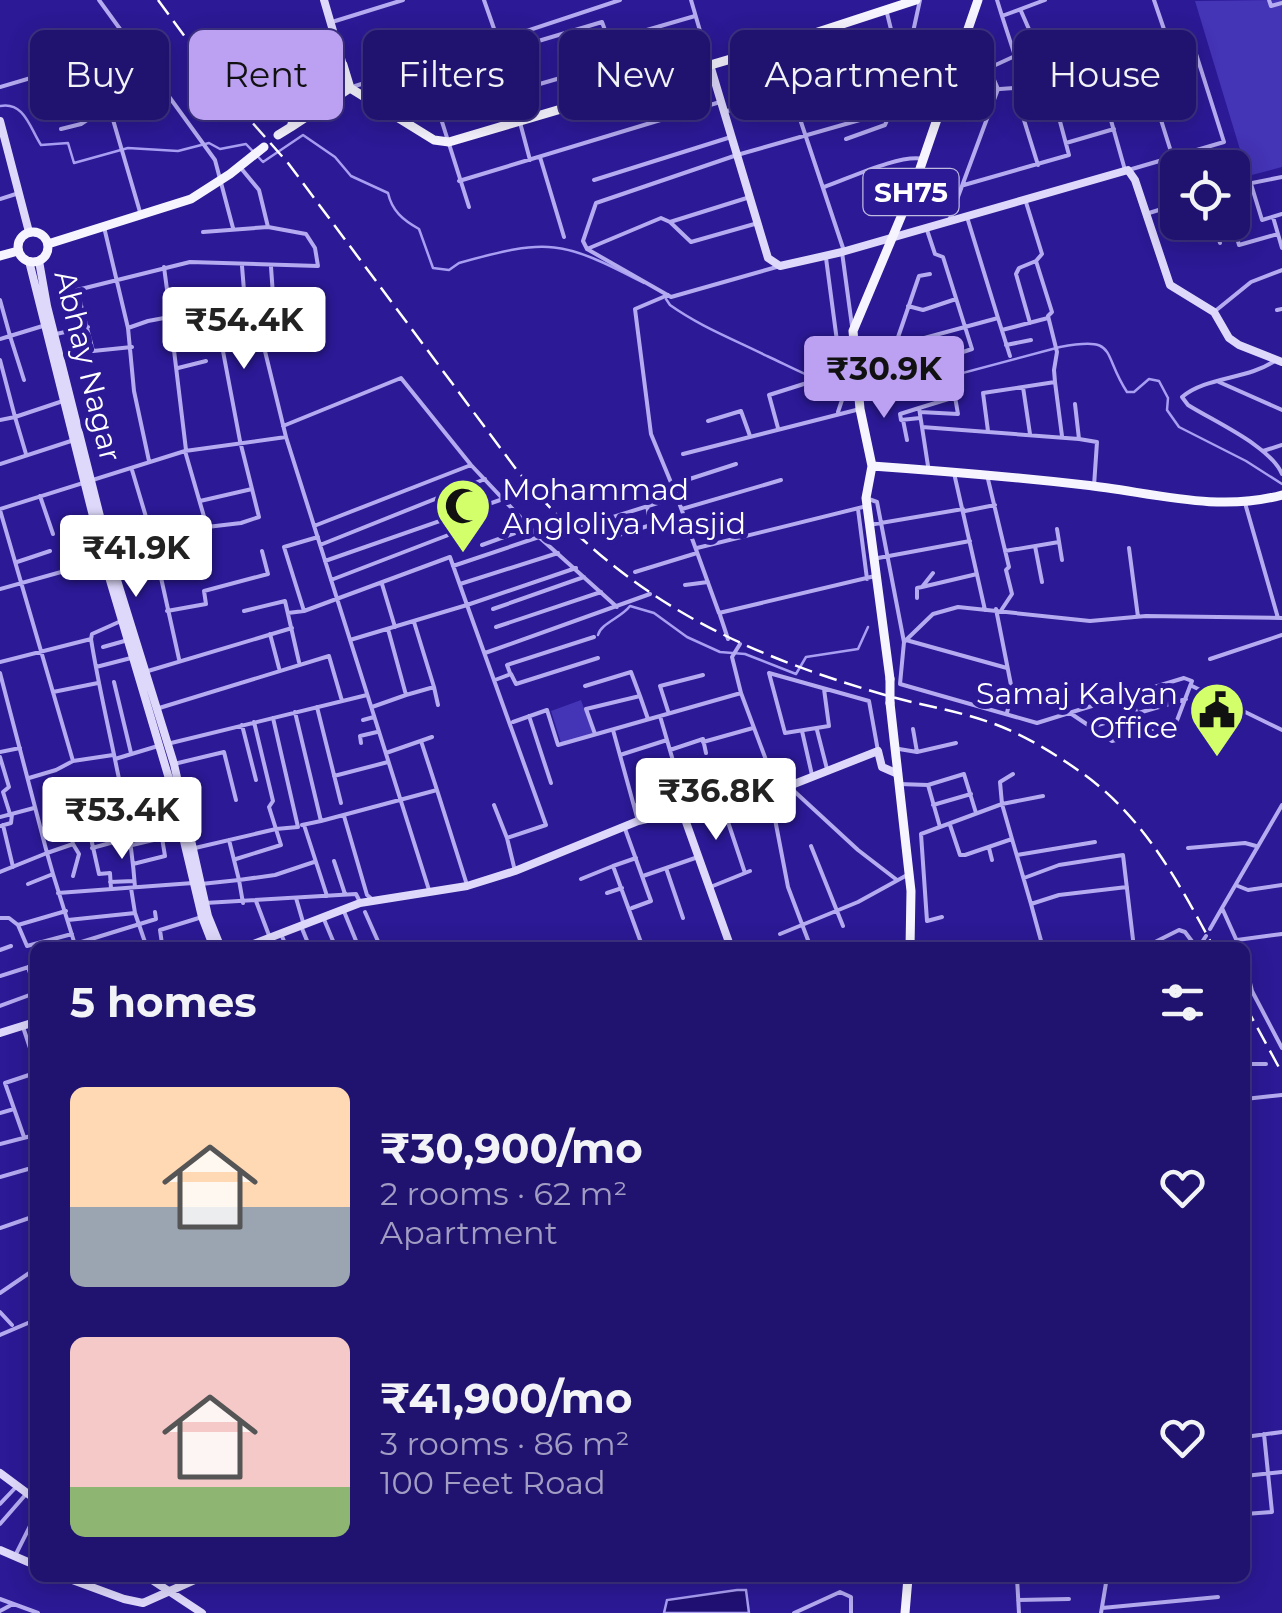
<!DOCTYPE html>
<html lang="en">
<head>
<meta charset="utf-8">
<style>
  :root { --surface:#201370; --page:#2d2078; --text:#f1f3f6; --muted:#a29ec3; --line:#3d3283; --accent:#bca0f2 }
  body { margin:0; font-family:Montserrat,sans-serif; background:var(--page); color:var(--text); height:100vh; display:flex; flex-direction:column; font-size:38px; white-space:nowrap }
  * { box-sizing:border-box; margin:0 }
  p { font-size:32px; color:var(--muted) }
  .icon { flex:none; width:55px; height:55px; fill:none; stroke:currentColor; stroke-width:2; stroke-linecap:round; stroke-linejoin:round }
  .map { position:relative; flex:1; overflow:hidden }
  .panel { position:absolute; left:30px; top:942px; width:1220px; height:640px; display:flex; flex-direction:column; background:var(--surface); border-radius:15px; box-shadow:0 5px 25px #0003,0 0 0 2px var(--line) }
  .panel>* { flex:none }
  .guide { position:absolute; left:30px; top:30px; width:1222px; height:90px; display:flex; gap:20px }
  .fabs { position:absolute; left:1160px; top:150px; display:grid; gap:20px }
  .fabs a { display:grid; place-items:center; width:90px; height:90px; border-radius:15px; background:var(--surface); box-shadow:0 5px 25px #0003,0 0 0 2px var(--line); font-size:50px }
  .price { position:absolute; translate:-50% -85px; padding:0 22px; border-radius:10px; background:#fff; color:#222; font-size:32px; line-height:65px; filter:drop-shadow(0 2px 5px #0008) }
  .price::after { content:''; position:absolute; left:50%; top:60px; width:30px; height:22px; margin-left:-15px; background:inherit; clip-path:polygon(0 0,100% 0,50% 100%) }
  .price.current { background:var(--accent); color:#111 }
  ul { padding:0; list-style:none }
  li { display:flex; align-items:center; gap:30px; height:250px; padding:0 40px }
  li span { display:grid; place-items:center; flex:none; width:280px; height:200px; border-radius:15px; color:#555 }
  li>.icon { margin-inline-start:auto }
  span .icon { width:120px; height:120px; fill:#fffc; stroke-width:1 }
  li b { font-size:42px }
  h2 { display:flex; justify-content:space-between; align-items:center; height:120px; padding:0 40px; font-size:42px }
  .pill { padding:0 35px; border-radius:15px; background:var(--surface); box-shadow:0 5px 25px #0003,0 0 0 2px var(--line); font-size:35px; line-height:90px }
  .pill.current { background:var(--accent); color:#111 }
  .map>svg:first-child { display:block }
  .green { fill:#4434b6 }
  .water { fill:#201073; stroke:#a89ef2; stroke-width:2.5 }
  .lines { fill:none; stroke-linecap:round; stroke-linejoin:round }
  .stream { stroke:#a89ef2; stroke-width:2.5 }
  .street { stroke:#b4abf0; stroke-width:4 }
  .secondary { stroke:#ded9fb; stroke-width:8 }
  .primary { stroke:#f6f4ff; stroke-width:9 }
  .rail { stroke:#fff; stroke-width:2.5; stroke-dasharray:18 8; stroke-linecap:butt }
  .primary-bridge { stroke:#f6f4ff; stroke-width:9 }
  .labels { text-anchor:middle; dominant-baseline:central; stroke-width:10; stroke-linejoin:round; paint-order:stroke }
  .shield { fill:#2b1995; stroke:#bfbadf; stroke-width:2.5 }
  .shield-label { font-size:28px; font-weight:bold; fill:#fff }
  .street-label { font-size:30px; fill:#fff; stroke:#2b1995 }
  .poi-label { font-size:30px; fill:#fff; stroke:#2b1995; text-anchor:start }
</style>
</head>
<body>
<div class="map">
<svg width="1282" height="1613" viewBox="0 0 1282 1613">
  <rect width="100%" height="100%" fill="#2b1995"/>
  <!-- green -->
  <path class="green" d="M1282 0V167L1248 176 1195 1Z
    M581 700 593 734 561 743 551 711Z"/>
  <!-- water -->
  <path class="water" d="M737 1590H746L749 1613H664L667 1600Z"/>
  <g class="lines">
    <!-- stream -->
    <path class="stream" d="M0 106C24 101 30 128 41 145L68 143 74 163 128 148 178 151 209 143 220 149 246 144 263 162 303 135 335 157 351 176 388 193C392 211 403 220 419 229L433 268 449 270 459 263C548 238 562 240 644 283
      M666 299 670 305C701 327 733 339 767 356 797 370 821 384 854 390
      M862 392 895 391 1060 347C1119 336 1101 352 1127 392H1134L1149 379 1159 381 1168 398 1167 410 1179 427 1246 461 1282 484
      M598 635C601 623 621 618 630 606L654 613 687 637 720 652 745 654 796 674 806 657 858 649 868 627"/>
    <!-- street -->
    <path class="street" d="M99 0 215 160 233 228
      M484 0 498 40 530 160
      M691 0 710 65
      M997 0 1002 16
      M1154 0 1167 38 1168 56 1143 63 1173 158
      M1269 0 1271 6 1282 3
      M886 9 898 58
      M1021 11 1035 43
      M332 22 403 0
      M840 24 861 86
      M528 30 535 42 602 22 609 41 695 16
      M1072 30 1035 43 1046 71 1092 53 1125 170
      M87 31 140 212
      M776 47 844 251
      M1095 59 1167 38
      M424 65 620 0
      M989 68 1015 56 1002 16 1045 0
      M43 74 50 101
      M355 86 424 65 469 207
      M0 87 95 59 124 58 138 113
      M1000 89 1014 88 1038 165
      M512 92 702 37
      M724 112 908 55 920 0
      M61 129 81 124 87 120 75 65
      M846 139 885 125 891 111
      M1066 143 1114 129
      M540 157 564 237
      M1132 169 1224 142 1191 38 1168 45
      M594 180 731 137
      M459 181 720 102
      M1251 184 1262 220 1282 214
      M964 185 1069 155 1047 73
      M824 187C848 179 899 154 923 159
      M1232 187 1282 177
      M0 199 19 193
      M1025 199 1042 254 1036 261 1052 312 1048 316 1057 352 1054 370 1055 382
      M1149 213 1178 204
      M1273 217 1282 248
      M1232 220 1239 245 1278 234
      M949 221 998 89 989 68 954 79
      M670 222 691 242 758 223
      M1194 222 1195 226
      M1214 222 1220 243
      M104 227 128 328
      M203 232 268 227 259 190 240 167
      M587 249 583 241 596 203 737 155 944 96
      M587 249 671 297 780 266
      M587 249 661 218 670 222 750 197
      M842 252 852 326
      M826 258 844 394 838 412
      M164 267 170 312
      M668 295 635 309 651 434 677 497
      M0 300 10 336 0 339
      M908 306 923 310 956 299
      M248 309 271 302 273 295 271 267
      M1277 310 1282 309
      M1214 312 1251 282 1282 270
      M170 317 186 450
      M998 318 1010 356
      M1030 323 1016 274 1019 268 1036 261
      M1002 330 1048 318
      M56 334 88 327
      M858 342 895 346 998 318 967 217
      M919 342 927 364 972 349 943 257 935 254 926 227
      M1006 345 1031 340
      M132 347 93 351 77 290 190 262 318 266 315 248 306 234 268 227
      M0 360 15 417 0 420
      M1276 360C1248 380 1207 376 1182 397L1188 405C1215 422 1270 446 1282 474
      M178 368 206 361
      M24 380 10 336 46 325
      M900 380 893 354 895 346 919 276 930 274
      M1219 382 1282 410
      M1023 387 1030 434
      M1075 404 1079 439
      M919 408 900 414 901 420 920 418
      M920 412 958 414 955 397 919 408 922 427
      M903 420 907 440
      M708 421 741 411 750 436
      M283 426 401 378 471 465 539 537 617 607
      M778 428 769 395 810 382 844 394
      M988 431 983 393 1055 382 1062 436
      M286 437 429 890
      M1263 451 1282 445
      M26 454 15 417 63 401
      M683 454 860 409
      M149 461 134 391 128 328 148 321 245 303
      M0 464 74 440
      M928 466 922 427 1079 439 1097 442 1094 486
      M132 470 152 537 207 527 185 451
      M954 473 985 610
      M987 475 1009 567 1006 570 1012 594 1002 609
      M671 485 736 464
      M40 496 53 534
      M866 498 877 502 904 642 900 684 1037 723 1082 709 1184 678 1192 681 1176 723 1112 741 1070 713
      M200 501 252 489
      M1245 503 1278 618
      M647 506 651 525
      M0 509 185 451 286 437 262 339 245 303 242 266
      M682 509 781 480
      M858 509 867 579
      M0 510 73 761 56 770 29 778
      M965 511 995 505
      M605 519 612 537 651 525 658 528 685 521
      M869 525 963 509
      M314 526 471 465
      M207 527 241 523 259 517 240 441 215 309
      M581 527 677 497 719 613 875 576
      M1057 529 1062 560
      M152 537 179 659
      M320 545 485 479
      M482 545 529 528
      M1035 546 1042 582
      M697 548 867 506
      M1129 548 1138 617
      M1005 551 1059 542
      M878 558 970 541
      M325 561 503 499
      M17 562 50 551
      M453 566 539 537
      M635 572 697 553
      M933 573 922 587 977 574
      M331 580 464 529
      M382 584 395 627
      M460 584 558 553
      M685 585 708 582
      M0 589 104 560
      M917 598V588L922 587
      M493 609 584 577
      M996 609 1012 690 1007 713
      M167 611 206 604 204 591 268 574 262 551
      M244 611 285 601 299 662
      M304 611 450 557 467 605 350 640
      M288 613 304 611 284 547 318 537
      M720 615 728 639
      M121 621 92 634 91 639C104 721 129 803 135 887
      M496 627 601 592
      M388 629 406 695 434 687 414 622
      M270 634 279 668
      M906 640 1007 668
      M905 641 933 614 958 607 1090 621 1146 616 1282 618
      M103 647 128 640
      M485 653 650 594
      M1210 659 1282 635
      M0 662 91 639
      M96 667 131 658
      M148 671 292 628
      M0 673 47 853 0 872
      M510 673 507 665 594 637
      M495 680 511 674 516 684 598 658
      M114 682 131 753
      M585 686 631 672 640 696 586 709 595 734
      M1192 686 1282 730
      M434 687 438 705
      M824 689 829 726 785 733 769 673 869 701 878 751
      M53 692 98 683
      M741 693 769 768 858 850 897 880
      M1130 694 1143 732
      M640 696 648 719
      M317 707 341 803
      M372 707 406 695
      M156 709 329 656 342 701
      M668 711 660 686 703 675
      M295 712 321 821 437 790 421 741
      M529 716 551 783
      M363 720 374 717
      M513 722 547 710 558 745 741 693 732 657 740 644
      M242 725 256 780
      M1091 727 1186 699
      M613 730 634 806
      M817 730 827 769
      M802 731 812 775
      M667 740 676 771
      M703 742 753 728
      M361 743 360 736 377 732
      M167 744 367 695
      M899 749 917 752 913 729
      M670 750 703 739 706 753
      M0 752 20 748
      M917 752 956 743
      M386 753 432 737
      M620 755 667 740 660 716
      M0 757 9 787 3 792 10 814
      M115 759 158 746
      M73 761 113 755
      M174 764 224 752 236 800
      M334 776 388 762
      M899 784 928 785 964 774 976 813
      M928 785 940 827
      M437 790 467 885
      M770 793 788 887 811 948
      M722 804 745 873
      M494 805 507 838 515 871
      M933 805 971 794
      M84 807 99 874 110 873 111 889
      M344 816 367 895 373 900
      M0 817 34 808
      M638 821 634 806 768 768
      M3 825 13 867
      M302 825 321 821
      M304 825 327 896
      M950 825 960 855H965L1012 839 1002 804 1043 796
      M0 826 11 823 12 814
      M624 826 651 901 632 908
      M42 831 51 819 170 782
      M507 838 546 825 467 605 576 568
      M1012 839 1031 904 1059 895 1127 887
      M73 844 79 854 73 876
      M132 845 162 838 165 856 133 864
      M811 846 843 926
      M92 848 114 842 103 801
      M195 848 276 829 298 827 273 718
      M989 848 992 860
      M1188 848 1245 843 1256 846
      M1017 855 1095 842
      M636 858 613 866 643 948
      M236 859 281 845 269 807 273 801 254 722
      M334 861 345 894
      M666 868 683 918
      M53 874 47 853 73 844 65 814
      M643 876 698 857
      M1024 878 1059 865 1123 855 1134 948
      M581 879 613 866
      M110 882 134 881
      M28 884 53 874 76 948
      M201 884 239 880 229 840
      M1238 886 1248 890 1282 885
      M131 888 135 913
      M708 888 750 871
      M58 893 193 883
      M607 893 622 888
      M296 898 303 922
      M256 901 270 938
      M205 903 356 894 360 902
      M243 903 239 880 275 875 314 862
      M1031 904 1043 948
      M343 909 359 948
      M66 911 18 925 27 946 72 934
      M365 912 381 948
      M323 917 336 948
      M942 917 927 921 921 834 1002 804 1000 782 1013 774
      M0 918H9L18 925
      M68 920 135 913 147 948
      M301 926 310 948
      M1210 929 1222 908
      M281 934 287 948
      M780 934 858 902 909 874
      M1237 940 1282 934
      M75 944 156 919 155 912
      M151 948 162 944 160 930 202 917
      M715 948 729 943
      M1143 948 1179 930 1185 932 1197 948
      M1198 948 1206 936
      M1240 948 1222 908 1282 805
      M0 950 11 946
      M1245 963 1252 991 1282 1048
      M28 967 35 988
      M0 976 35 965
      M0 1006 35 993
      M23 1027 35 1063
      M1245 1064H1266
      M1245 1099 1282 1095
      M0 1113 14 1109
      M24 1137 5 1083 35 1073
      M0 1144 35 1135
      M0 1177 35 1167
      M0 1228 35 1216
      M0 1293 35 1269
      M0 1312 12 1325
      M0 1335 35 1320
      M1245 1437 1282 1432
      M1245 1476 1282 1472
      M0 1504 17 1486
      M1245 1514 1272 1512 1264 1434
      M0 1524 27 1493
      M15 1556 35 1516
      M1017 1578 1019 1613
      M1102 1579 1121 1578
      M0 1599 38 1613
      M1018 1600 1069 1599
      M1102 1608 1218 1597
      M0 1611 13 1604
      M794 1613 840 1592 851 1597V1613
      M1101 1613 1106 1583 1102 1579"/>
    <!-- secondary -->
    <path class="secondary" d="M324 0 343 65
      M710 65 768 258 780 266 842 252 1128 170 1135 180 1170 285 1214 312 1229 338 1239 345 1282 362
      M0 121 29 232
      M29 261 104 560 170 782 202 917 214 948
      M39 261 47 306 112 564 174 764 208 916 221 948
      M681 808 731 948
      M243 948 360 903 467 886 515 871 638 821 789 786 878 751 882 767 898 774
      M0 1033 35 1022
      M0 1473 35 1499
      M0 1550 35 1565
      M67 1578 124 1599 143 1603 199 1578
      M149 1578 202 1613"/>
    <!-- primary -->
    <path class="primary" d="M291 127 350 88
      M278 135 291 127C302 90 312 85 343 65L350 88 434 140 449 142 775 46 916 0
      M18 247a15 15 0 1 1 30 0a15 15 0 1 1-30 0Z
      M48 244 191 199 230 174 264 147
      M0 256 18 251
      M872 466C943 471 1014 477 1085 485 1150 492 1217 513 1282 495
      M890 679 866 498 872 466 860 409 853 331 914 186 978 0
      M890 703 911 891 910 948
      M905 1613 908 1578"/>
    <!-- rail -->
    <path class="rail" d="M158 0 227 94 288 163 516 469C620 595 731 650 885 695 919 705 955 710 989 722 1021 733 1054 753 1082 773 1144 817 1179 883 1214 948
      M1245 1005 1282 1073"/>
    <!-- primary-bridge -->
    <path class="primary-bridge" d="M890 703V679"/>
  </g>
  <!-- icons -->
  <defs>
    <g id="mosque-pin" transform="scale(2.875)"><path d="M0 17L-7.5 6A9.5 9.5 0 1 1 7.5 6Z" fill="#d3ff6a" stroke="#2b1995"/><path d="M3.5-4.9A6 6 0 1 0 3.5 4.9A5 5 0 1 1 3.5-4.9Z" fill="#111"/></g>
    <g id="civic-pin" transform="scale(2.875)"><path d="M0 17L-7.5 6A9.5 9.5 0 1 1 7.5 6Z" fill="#d3ff6a" stroke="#2b1995"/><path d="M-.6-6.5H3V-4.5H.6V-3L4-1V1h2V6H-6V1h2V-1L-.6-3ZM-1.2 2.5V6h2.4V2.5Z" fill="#111"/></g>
  </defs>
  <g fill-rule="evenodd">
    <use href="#mosque-pin" x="463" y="506"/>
    <use href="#civic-pin" x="1217" y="710"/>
  </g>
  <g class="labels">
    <!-- shield labels -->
    <rect class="shield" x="863.5" y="169" width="95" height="46" rx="8"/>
    <g class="shield-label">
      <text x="911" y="192">SH75</text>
    </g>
    <!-- street labels -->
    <g class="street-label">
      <text transform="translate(88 366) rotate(76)">Abhay Nagar</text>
    </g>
    <!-- poi labels -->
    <g class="poi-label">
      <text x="502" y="489">Mohammad<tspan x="502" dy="34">Angloliya Masjid</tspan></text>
      <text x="1178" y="693" text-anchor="end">Samaj Kalyan<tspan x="1178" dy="34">Office</tspan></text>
    </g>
  </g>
</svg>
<div class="fabs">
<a><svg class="icon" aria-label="locate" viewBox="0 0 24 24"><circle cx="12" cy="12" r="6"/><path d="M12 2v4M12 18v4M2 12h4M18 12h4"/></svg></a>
</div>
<b class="price" style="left:244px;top:372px">₹54.4K</b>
<b class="price current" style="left:884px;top:421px">₹30.9K</b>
<b class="price" style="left:136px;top:600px">₹41.9K</b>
<b class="price" style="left:716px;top:843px">₹36.8K</b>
<b class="price" style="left:122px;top:862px">₹53.4K</b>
<div class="guide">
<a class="pill">Buy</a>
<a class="pill current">Rent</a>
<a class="pill">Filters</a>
<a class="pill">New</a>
<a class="pill">Apartment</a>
<a class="pill">House</a>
</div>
<section class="panel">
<h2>5 homes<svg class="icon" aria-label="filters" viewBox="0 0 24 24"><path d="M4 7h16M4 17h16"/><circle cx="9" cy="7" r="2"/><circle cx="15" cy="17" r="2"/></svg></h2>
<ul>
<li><span style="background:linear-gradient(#ffd9b3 60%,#9aa5b1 0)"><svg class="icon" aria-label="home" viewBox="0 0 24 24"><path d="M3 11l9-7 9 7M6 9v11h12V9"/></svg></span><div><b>₹30,900/mo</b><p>2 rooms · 62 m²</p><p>Apartment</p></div><svg class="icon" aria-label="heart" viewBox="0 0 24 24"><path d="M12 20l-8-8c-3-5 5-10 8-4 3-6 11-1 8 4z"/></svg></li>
<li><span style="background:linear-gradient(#f6c9c9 75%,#8fb573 0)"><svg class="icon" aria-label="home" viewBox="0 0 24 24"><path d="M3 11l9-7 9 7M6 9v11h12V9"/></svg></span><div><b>₹41,900/mo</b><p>3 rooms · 86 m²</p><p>100 Feet Road</p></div><svg class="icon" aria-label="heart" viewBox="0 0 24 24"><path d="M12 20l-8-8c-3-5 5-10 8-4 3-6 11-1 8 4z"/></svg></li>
</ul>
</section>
</div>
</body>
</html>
